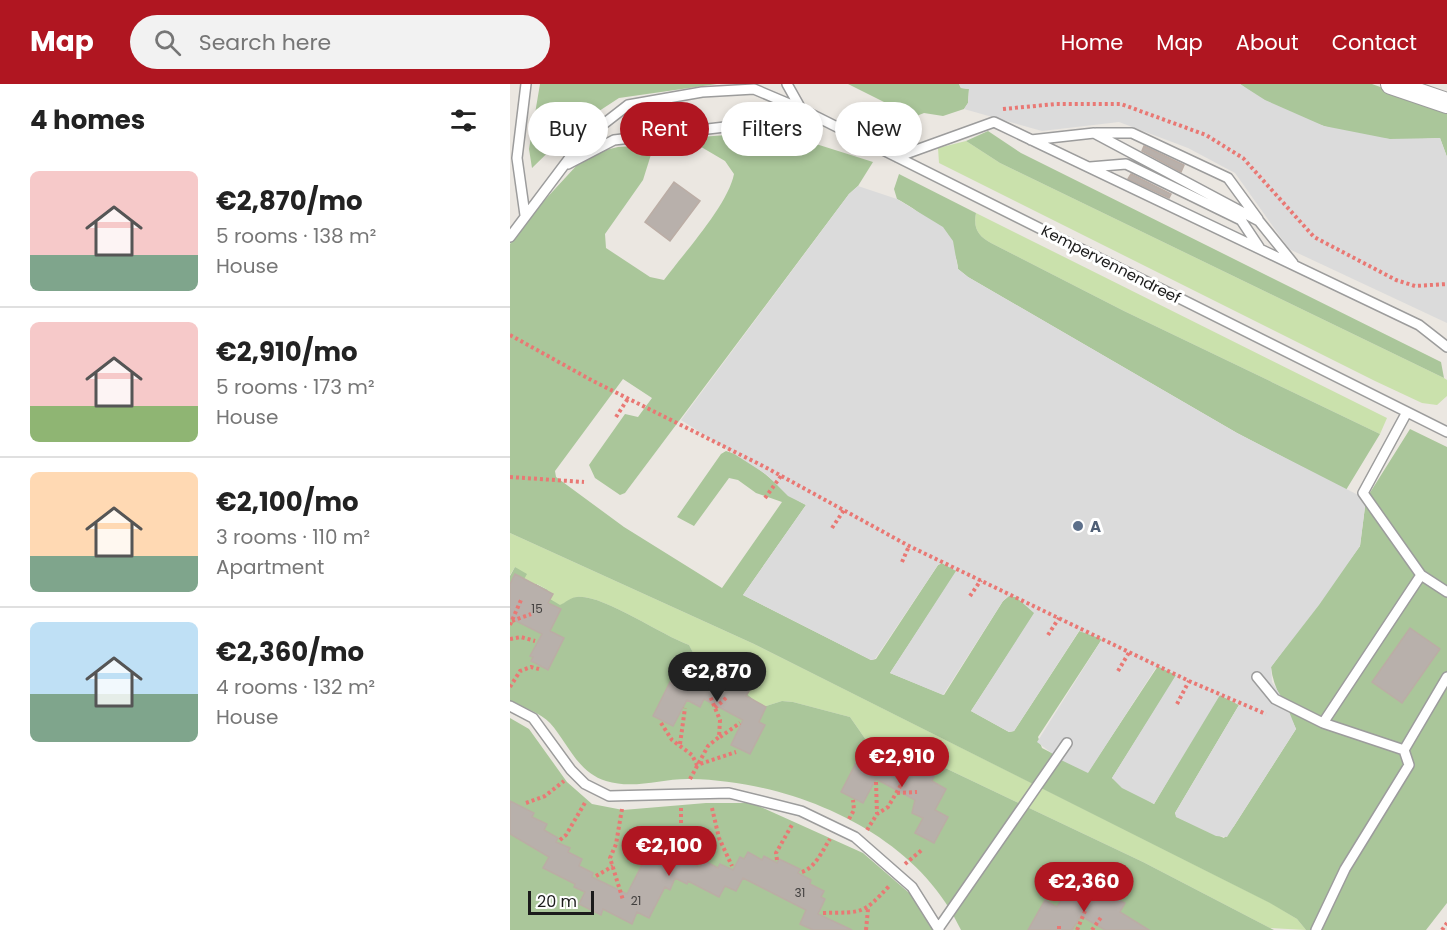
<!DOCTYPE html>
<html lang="en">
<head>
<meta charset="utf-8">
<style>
  :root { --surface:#fff; --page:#f2f2f2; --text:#222; --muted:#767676; --line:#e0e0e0; --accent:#b01621 }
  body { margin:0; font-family:Poppins,sans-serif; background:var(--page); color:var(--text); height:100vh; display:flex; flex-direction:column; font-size:22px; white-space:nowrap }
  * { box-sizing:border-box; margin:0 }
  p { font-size:20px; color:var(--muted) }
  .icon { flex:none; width:33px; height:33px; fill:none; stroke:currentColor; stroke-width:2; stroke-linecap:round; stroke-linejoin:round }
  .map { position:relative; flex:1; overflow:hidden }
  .panel { display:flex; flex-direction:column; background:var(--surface); width:510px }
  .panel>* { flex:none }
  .banner { position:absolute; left:18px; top:18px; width:570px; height:54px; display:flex; gap:12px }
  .scale { position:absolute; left:18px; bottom:15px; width:66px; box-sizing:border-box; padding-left:6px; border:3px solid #1b1b1b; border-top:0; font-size:16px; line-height:21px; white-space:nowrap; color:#1b1b1b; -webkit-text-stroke:4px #fff; paint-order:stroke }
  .price { position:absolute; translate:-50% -51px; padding:0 14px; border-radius:21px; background:var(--accent); color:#fff; font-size:20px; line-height:39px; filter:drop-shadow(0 2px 3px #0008) }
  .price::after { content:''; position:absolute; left:50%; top:36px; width:18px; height:14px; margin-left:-9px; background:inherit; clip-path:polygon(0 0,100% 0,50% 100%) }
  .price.selected { background:#222; color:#fff }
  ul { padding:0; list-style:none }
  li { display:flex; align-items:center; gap:18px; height:150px; padding:0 30px }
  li+li { border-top:2px solid var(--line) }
  li span { display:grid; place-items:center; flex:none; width:168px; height:120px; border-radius:9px; color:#555 }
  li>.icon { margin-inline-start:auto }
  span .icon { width:72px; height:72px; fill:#fffc; stroke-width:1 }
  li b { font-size:26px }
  h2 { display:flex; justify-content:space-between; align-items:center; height:72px; padding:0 30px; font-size:26px }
  .pill { padding:0 21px; border-radius:27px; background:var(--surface); box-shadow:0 3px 9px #0003; font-size:21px; line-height:54px }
  .pill.selected { background:var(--accent); color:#fff }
  header { display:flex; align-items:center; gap:36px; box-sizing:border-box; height:84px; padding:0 30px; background:var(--accent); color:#fff }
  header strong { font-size:28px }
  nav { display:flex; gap:33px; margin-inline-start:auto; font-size:21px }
  .search { width:420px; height:54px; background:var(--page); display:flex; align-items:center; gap:15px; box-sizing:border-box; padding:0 21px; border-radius:33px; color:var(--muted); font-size:22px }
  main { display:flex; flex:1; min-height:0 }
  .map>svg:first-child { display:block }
  .grass { fill:#cae1ac }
  .forest { fill:#aac69a }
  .parking { fill:#dbdbdb }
  .building { fill:#b8b0ab; stroke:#bbada5; stroke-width:1.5 }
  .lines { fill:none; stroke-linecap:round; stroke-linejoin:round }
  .lane-casing { stroke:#9c9c9c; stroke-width:12 }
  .street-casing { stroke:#9c9c9c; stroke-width:22 }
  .path { stroke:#e97874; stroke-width:4; stroke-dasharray:3 3; stroke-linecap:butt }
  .lane { stroke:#fff; stroke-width:9 }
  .street { stroke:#fff; stroke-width:20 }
  .service-dot { fill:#5c6f8a; stroke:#fff; stroke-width:2 }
  .labels { text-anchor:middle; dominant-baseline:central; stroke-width:6; stroke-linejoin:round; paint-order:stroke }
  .number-label { font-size:12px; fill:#42403f }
  .street-label { font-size:15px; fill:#1b1b1b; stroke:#fff }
  .service-label { font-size:15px; font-weight:bold; fill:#4e5e75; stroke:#fff; text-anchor:start }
</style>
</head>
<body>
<header>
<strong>Map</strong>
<div class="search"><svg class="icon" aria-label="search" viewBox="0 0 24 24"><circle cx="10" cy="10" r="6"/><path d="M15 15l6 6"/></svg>Search here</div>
<nav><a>Home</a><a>Map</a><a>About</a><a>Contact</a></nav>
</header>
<main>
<section class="panel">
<h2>4 homes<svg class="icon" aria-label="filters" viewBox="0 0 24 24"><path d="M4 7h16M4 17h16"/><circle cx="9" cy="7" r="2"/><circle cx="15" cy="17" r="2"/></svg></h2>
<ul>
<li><span style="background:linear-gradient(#f6c9c9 70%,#7fa58c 0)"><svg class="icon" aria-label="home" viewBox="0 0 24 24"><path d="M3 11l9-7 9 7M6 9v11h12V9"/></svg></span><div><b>€2,870/mo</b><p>5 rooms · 138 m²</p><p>House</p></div></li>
<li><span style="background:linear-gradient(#f6c9c9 70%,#8fb573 0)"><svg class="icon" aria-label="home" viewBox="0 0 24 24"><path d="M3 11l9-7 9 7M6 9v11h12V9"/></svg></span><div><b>€2,910/mo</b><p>5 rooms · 173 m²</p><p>House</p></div></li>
<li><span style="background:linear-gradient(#ffd9b3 70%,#7fa58c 0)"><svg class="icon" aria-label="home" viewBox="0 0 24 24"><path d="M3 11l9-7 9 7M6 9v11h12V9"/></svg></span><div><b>€2,100/mo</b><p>3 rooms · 110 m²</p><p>Apartment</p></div></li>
<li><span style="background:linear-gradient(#bfe0f5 60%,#7fa58c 0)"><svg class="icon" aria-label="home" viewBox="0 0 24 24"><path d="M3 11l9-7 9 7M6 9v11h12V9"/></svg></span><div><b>€2,360/mo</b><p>4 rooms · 132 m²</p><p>House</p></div></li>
</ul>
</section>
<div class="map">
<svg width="937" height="846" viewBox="0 0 937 846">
  <rect width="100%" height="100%" fill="#ebe7e1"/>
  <!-- grass -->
  <path class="grass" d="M456 57 490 79 934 294 937 296V312L927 321 912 319 865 297 429 79 428 64Z
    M466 129 877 334 870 350 614 227 481 159C468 152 463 144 466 129Z
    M0 449 244 560 761 819 787 835 796 846 760 844 633 778 433 683 410 686 398 679 402 672 390 663 380 678 363 666 340 633 283 618 272 617 253 623 232 606 228 590 220 599C199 589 189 582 179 561 151 551 92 510 67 513 61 514 55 519 50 522L34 512 38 506 27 500 24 504 13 498 5 483 0 491Z"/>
  <!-- forest -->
  <path class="forest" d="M30 0H207L109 14 63 44 22 84 19 65Z
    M338 0H449L451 4 459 5 458 19 454 25 433 32 414 29 404 33Z
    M730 0H862L937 27V73L930 54C913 55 895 56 879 55 828 51 771 31 730 0Z
    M478 47 511 69 931 278 934 294 490 79 456 57Z
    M245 49 287 54 363 78 348 102 339 110 115 409 110 411 85 394 79 381 115 330 128 333 142 314 113 295 45 387 46 393 114 443 212 504 272 418 246 409 228 396 219 394 184 442 167 433 211 370 216 367C248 376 268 407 296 421L233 511 361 576 366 575 428 481 432 479 447 487 380 589 434 611 493 517 499 512 506 513 525 529 461 627 499 648 504 647 570 546 592 555 528 653 532 664 578 688 648 582 667 591 602 694 644 720 705 616 710 611 729 621 665 729 667 733 714 754 724 742 786 645C777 624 763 605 761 583L850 462 856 415 900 345 937 363V819L916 846H796L787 835 760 819 244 560 0 449V160L32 119 68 80 83 69 108 63 144 61 133 96 95 150 96 164 140 193 154 196C174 169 218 121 224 90L215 77 176 54Z
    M389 90 466 129C463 144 468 152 481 159L614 227 870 350 836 406 727 349 458 193 448 185C447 157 411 127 387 115L384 105Z
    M5 483 17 490 13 497 23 504 26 500 38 506 35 512 50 521C55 519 61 513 67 513 92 510 151 551 179 561L189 580 199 589 205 583 220 599 229 590 239 598 232 606 253 623 272 617 283 618 340 633 363 666 380 677 389 663 403 672 398 679 410 686 414 680 423 686 433 683 633 778 764 846H451C406 748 283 697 181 695 152 694 125 706 96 697 67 688 58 659 40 639 31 629 12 623 0 617V492Z
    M0 634 19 645 57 698 82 720 113 726 196 719H242L353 769 405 814 424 846H0Z"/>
  <!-- parking -->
  <path class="parking" d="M449 0H730L755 16 814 42 880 55 930 54 937 73V239L779 165 725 89 678 64 609 38 532 47 454 25 458 19 459 5 451 4Z
    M348 102 387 115 433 143 443 157 448 185 458 193 727 349 856 415 850 462 809 521 761 583 762 598 776 620 786 645 717 753 706 752 666 733 665 729 729 621 710 611 644 720 612 704 602 694 666 591 647 582 578 689 551 676 527 658 592 555 569 547 504 647 499 648 461 627 524 529 506 513 499 512 493 517 433 611 380 589 446 487 432 479 428 481 365 575 361 576 233 511 296 421 278 412 257 391 171 336 339 110Z"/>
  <!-- building -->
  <path class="building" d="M634 62 674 81 671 88 632 67Z
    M621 90 661 110 659 114 618 95Z
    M164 98 190 117 160 157 135 138Z
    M5 490 43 510 38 519 51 525 40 547 54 554 38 586 21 577 23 573 20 572 32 550 0 534V500Z
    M900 544 930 565 892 619 862 598Z
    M205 582 242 602 236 612 256 623 249 638 255 641 240 670 221 661 233 636 194 615 190 623 177 616 163 642 143 632 160 598 175 606 185 585 200 593Z
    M364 668 385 679 390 669 426 688 422 697 436 705 425 726 438 733 424 759 405 749 413 734 402 729 405 716 366 695 353 719 331 708 347 677 357 682Z
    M0 717 24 729 22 733 37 740 34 746 48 754 46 758 60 764 58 768 72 775 69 782 83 789 82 793 117 810 136 773 141 775 144 769 158 776 160 772 190 783 193 776 208 784 210 780 223 786 230 773 234 775 238 768 252 776 254 772 267 779 269 775 290 785 288 789 301 796 300 800 314 807 311 813 315 815 308 830 342 846H303L290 840 296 826 233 794 226 807 215 802 209 813 178 797 177 800 165 794 160 806 155 803 139 834 127 828 122 840 93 825 91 831 69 820 75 808 64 803 65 800 33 784 39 773 0 750Z
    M578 802 615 819 610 828 639 846H595L571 832 562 846H518L535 816 547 823 559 803 572 809Z"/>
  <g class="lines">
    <!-- lane casing -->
    <g class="lane-casing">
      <path id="lane" d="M277 0 291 25 937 348
        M586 49H622L718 94 748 135
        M521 56 584 49 749 137 783 179
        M387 73 484 38 909 241 937 263
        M58 80 104 56 249 39 291 25
        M580 83 616 80 731 136 749 163
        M15 131 7 74 16 0
        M0 153 73 56 118 21 192 8 244 5 291 25
        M897 328 853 409 911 491 937 508
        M747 593 765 615 813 639
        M0 622 23 634 61 686 75 700 99 712 219 709 291 727 345 753 402 803 429 846
        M894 666 813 639 911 491
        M428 845 557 659
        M806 846 835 785 899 681 894 666 937 593"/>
    </g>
    <!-- street casing -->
    <g class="street-casing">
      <path id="street" d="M881 0 937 19"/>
    </g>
    <!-- path -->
    <path class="path" d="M493 25 546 20H611L696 51 733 74 804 153 886 196 905 202 937 200
      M0 251 83 297 255 383 399 462 679 597 756 630
      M106 333 119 313
      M0 393 74 398
      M255 414 271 392
      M322 444 334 426
      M392 478 399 462
      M460 512 471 496
      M2 537 21 530
      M0 541 11 516
      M538 551 549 534
      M0 555 11 553 25 557
      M608 587 620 567
      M0 603 10 587 21 583 29 585
      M667 620 679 597
      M205 624 217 613
      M151 639 162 656 182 671 187 681 226 668
      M210 653 230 639
      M170 660 175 624
      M180 695 198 662 209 653 210 636 200 612
      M366 698 367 730
      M387 709 407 708
      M16 719 35 712 54 697
      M171 724V774
      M202 724 209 754 222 782
      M112 725 106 760 100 774 113 816
      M339 735 344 726 343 716
      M357 746 367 730 378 723 395 694
      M50 756 56 751 76 717
      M267 776 266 769 283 739
      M395 780 413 765
      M292 788C306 783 312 767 320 755
      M86 792 103 782
      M313 829C354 828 352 831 380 801
      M549 842V846
      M356 846 358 825
      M567 846 575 827
      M582 846 592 832
      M932 846 937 839"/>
    <!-- lane -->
    <use href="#lane" class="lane"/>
    <!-- street -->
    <use href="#street" class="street"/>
  </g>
  <!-- markers -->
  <circle class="service-dot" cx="568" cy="442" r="6"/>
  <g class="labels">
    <!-- number labels -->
    <g class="number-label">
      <text x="27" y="524">15</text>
      <text x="290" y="808">31</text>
      <text x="126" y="816">21</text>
    </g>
    <!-- street labels -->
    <g class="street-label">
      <text transform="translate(601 180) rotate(27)">Kempervennendreef</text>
    </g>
    <!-- service labels -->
    <g class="service-label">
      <text x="580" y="442">A</text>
    </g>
  </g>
</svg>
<div class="scale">20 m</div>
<b class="price selected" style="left:207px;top:619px">€2,870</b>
<b class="price" style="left:392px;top:704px">€2,910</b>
<b class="price" style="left:159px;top:793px">€2,100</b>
<b class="price" style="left:574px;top:829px">€2,360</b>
<div class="banner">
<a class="pill">Buy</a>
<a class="pill selected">Rent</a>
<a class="pill">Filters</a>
<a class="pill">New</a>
</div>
</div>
</main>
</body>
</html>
